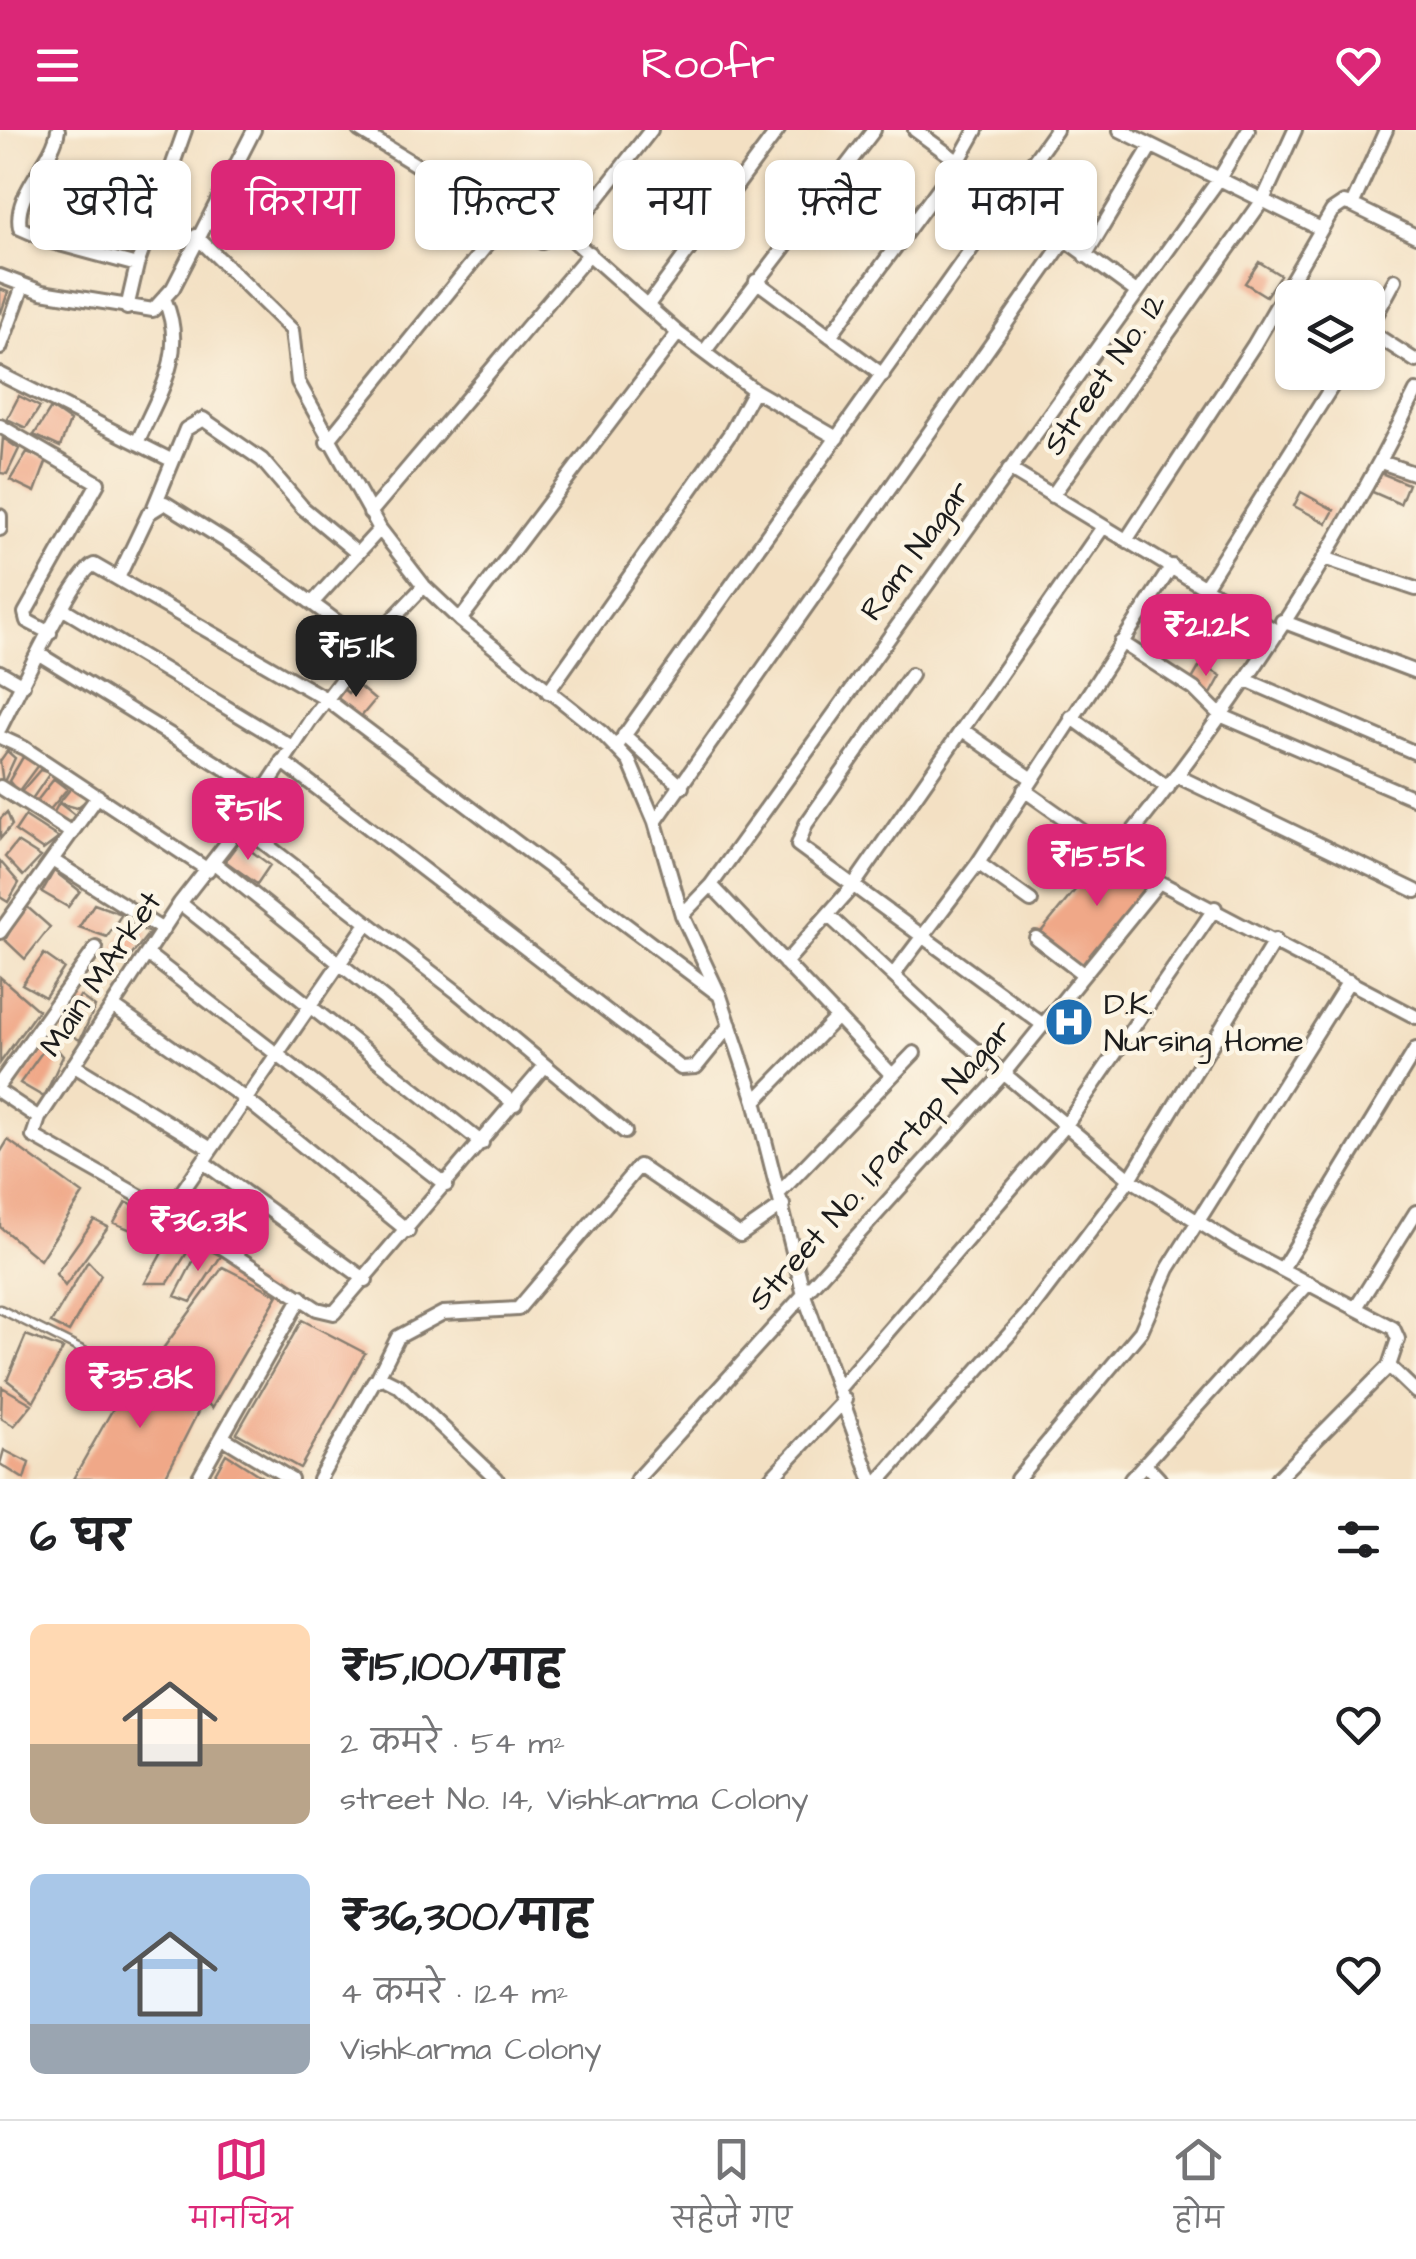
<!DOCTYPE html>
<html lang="hi">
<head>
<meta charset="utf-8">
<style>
  :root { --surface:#fff; --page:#f6f6f6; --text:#202124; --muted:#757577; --line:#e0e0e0; --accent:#db2777 }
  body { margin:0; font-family:"Architects Daughter","Playpen Sans Deva",sans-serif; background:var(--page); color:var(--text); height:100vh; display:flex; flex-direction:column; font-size:38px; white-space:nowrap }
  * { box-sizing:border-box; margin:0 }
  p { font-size:32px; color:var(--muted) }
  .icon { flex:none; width:55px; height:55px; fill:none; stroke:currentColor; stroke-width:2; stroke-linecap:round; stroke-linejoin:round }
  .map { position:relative; height:1349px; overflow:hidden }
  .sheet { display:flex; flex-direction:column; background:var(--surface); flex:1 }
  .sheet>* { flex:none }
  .guide { position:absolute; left:30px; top:30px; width:1358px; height:90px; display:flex; gap:20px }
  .controls { position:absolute; left:1275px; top:150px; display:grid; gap:20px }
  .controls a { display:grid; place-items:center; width:110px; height:110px; border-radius:15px; background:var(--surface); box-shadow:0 2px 8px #0004; font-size:50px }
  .price { position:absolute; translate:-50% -85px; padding:0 22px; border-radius:20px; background:var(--accent); color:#fff; font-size:32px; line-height:65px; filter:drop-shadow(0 2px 5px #0008) }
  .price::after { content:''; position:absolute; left:50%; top:60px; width:30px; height:22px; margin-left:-15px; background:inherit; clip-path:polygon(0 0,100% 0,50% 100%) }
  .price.current { background:#222; color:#fff }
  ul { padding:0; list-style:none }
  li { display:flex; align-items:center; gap:30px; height:250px; padding:0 30px }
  li span { display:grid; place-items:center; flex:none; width:280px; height:200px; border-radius:15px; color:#555 }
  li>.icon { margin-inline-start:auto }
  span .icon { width:120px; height:120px; fill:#fffc; stroke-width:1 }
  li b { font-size:42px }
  h2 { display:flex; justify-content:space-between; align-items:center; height:120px; padding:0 30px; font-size:42px }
  .tag { padding:0 35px; border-radius:15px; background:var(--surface); box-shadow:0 2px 8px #0004; font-size:35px; line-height:90px }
  .tag.current { background:var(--accent); color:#fff }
  header { display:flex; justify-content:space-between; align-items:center; height:130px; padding:0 30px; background:var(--accent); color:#fff; font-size:45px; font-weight:600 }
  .menu { display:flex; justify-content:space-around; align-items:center; height:140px; border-top:2px solid var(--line); background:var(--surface); font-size:28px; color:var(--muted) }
  .menu a { display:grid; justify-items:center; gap:5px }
  .menu .current { color:var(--accent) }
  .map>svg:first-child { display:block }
  .building { fill:#f0a888 }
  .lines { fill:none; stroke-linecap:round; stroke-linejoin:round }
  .service-casing { stroke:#887e70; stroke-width:11 }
  .minor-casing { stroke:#887e70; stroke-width:18 }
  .service { stroke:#fff; stroke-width:6 }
  .minor { stroke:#fff; stroke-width:12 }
  .labels { text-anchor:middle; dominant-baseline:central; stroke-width:9; stroke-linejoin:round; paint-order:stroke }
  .street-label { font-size:32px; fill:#1c1c1c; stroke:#fcf5e5 }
  .poi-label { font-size:32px; fill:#1c1c1c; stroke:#fcf5e5; text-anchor:start }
</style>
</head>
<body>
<header><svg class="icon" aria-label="menu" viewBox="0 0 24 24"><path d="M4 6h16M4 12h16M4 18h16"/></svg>Roofr<svg class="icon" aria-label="heart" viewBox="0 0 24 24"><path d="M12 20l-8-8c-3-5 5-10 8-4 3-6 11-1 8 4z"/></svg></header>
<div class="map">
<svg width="1416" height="1349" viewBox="0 0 1416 1349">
  <rect width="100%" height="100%" fill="#fcf5e5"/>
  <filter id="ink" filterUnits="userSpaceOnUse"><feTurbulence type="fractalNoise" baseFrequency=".01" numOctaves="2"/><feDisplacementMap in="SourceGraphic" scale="20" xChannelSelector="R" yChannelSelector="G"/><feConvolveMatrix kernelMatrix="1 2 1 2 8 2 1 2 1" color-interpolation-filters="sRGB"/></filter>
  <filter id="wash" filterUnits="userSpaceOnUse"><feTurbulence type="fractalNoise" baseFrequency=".0048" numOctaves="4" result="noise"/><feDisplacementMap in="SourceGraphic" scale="40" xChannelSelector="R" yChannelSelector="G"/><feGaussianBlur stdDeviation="2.25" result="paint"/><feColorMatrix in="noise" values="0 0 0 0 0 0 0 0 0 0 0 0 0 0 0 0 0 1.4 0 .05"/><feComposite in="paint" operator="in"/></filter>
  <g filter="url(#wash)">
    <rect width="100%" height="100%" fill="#f3e0c3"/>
    <g id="blocks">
      <!-- building -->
      <path class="building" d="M1259 132 1280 145 1266 166 1245 153Z
        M0 159 8 162 1 183 0 182Z
        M19 266 40 277 26 298 7 289Z
        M51 278 70 291 60 317 34 305Z
        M3 308 19 319 7 344 0 343Z
        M27 322 47 330 35 362 10 350Z
        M1376 341 1408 354 1400 374 1368 360Z
        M1301 362 1334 380 1327 393 1294 376Z
        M1201 534 1221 546 1211 564 1190 553Z
        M356 554 375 570 360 588 335 567 342 558 348 563Z
        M7 621 15 628 3 654 0 631Z
        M23 627 38 635 18 662 9 651Z
        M40 640 50 643 32 669 21 662Z
        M54 649 67 659 48 682 36 672Z
        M72 657 88 669 77 678 59 673Z
        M59 673 76 686 69 694 53 684Z
        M7 682 12 695 0 709V689Z
        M25 686 59 708 43 720 15 701Z
        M17 712 41 727 23 746 5 727Z
        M239 712 270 735 257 754 225 731Z
        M1107 721 1159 752 1083 838 1036 808Z
        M0 731 19 753 8 772 0 767Z
        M54 741 80 761 68 777 42 762Z
        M94 774 122 784 107 807 79 797Z
        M25 775 50 797 25 829 5 810Z
        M129 793 149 803 128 830 114 819Z
        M44 824 64 838 45 867 22 854Z
        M0 847 38 880 0 933Z
        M80 866 95 877 80 910 61 900Z
        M1074 878 1085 887 1071 903 1051 886 1057 879 1066 887Z
        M50 911 63 926 44 967 20 953Z
        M8 1010 83 1064 40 1130 0 1097V1023Z
        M126 1072 144 1081 131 1100 114 1093Z
        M94 1090 108 1097 65 1156 56 1144Z
        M173 1103 193 1113 168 1153H145Z
        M201 1116 221 1126 191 1172 175 1166Z
        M88 1131 101 1145 69 1202 51 1193Z
        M223 1137 278 1165 212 1278 159 1224Z
        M302 1190 365 1223 300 1338 237 1303Z
        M26 1205 63 1219 34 1271 7 1250Z
        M142 1228 198 1282 164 1349H73Z
        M2 1257 32 1274 14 1296 1 1288Z
        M4 1320 29 1333 24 1349 0 1334Z
        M226 1324 265 1349H212Z"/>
    </g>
  </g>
  <g filter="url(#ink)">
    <use href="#blocks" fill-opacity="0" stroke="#887e70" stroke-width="2.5"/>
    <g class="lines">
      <!-- service casing -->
      <g class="service-casing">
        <path id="service" d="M0 1179 120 1239"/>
      </g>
      <!-- minor casing -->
      <g class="minor-casing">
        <path id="minor" d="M58 0C53 33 13 63 20 98L52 112 137 135
          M359 0 542 112 555 94 678 203 754 260 837 308
          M915 0 1135 161
          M1120 0 1321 99
          M1352 75 1386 0
          M196 106 292 200 298 252 380 399 424 456 460 490 602 603 629 631 655 692 682 785 720 866 755 971 804 1165 871 1349
          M568 106 651 0
          M1085 126 1151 16
          M0 146 42 162 153 180 173 158 254 0
          M756 151 883 245
          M648 175 778 0
          M127 178 137 135 185 0
          M1368 200 1416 231
          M1368 200 1395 150
          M830 206 958 32 976 0
          M0 218 23 156
          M704 222 874 0
          M0 244 171 330
          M1416 261C1335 426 1231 581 1115 724L1159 752 1416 887
          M0 296 98 353 25 483 27 491 50 503
          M327 312 507 90
          M137 313C158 265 188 223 165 171
          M1381 332 1416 344
          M1009 339 1276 501
          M1052 366 1263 70 1295 0
          M154 377 186 299 203 289 262 330 303 378 357 423
          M370 383 590 123
          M0 386V399
          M1127 409 1254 215 1332 81 1344 73 1352 75 1416 106
          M1324 428 1416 459
          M118 448 149 383 165 373 242 421 368 515
          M424 456 368 515 310 591 241 695 180 773 39 988 33 1006 168 1082 317 1179 334 1183 544 937
          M1205 457 1341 242
          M314 471 380 399
          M62 478 292 617
          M460 490 678 203
          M1282 491 1416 542
          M1121 512 1194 559 1220 585 1416 669
          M39 524 263 662
          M0 542 23 555
          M911 545 806 694 798 715 1042 894
          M1246 550 1416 623
          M548 562 730 304 754 260
          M1071 587 1168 658
          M0 598C14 571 75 441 94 435L326 569 718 864
          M964 601 1031 648
          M624 605 682 657
          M0 607 24 618 208 740
          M617 616 1056 0
          M282 631 681 938 696 937 730 895
          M1177 646 1416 761
          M0 657 72 703
          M1024 660 1115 724
          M655 692 1064 111
          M241 695 457 862 625 1002
          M52 730 163 800
          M213 732 515 974
          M978 733 1031 771
          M711 755 837 887 755 971
          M180 773 482 1013
          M682 785 711 755 1219 49 1248 0
          M829 786 953 901 1130 1049 1235 1115 1393 1198 1398 1209 1389 1236 1277 1349
          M0 802 98 666
          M1036 808 1083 844
          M147 824 446 1055
          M785 833 853 756 1103 397
          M894 844 978 733 1172 436
          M113 876 244 968 408 1101
          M837 887 892 945
          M73 935 211 1019
          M0 953 96 818
          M0 962 39 988
          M203 1032 366 1150
          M780 1062 914 923
          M168 1082 366 795
          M1282 1139 1416 919
          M1357 1176 1416 1082
          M1389 1236 1416 1262
          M377 1249 398 1207 443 1183 518 1179 639 1036 740 1105 783 1075
          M840 1257 1066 995 1215 778
          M222 1307 291 1349
          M1145 1334 1159 1349
          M198 1349 301 1167
          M319 1349 374 1251 383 1248 399 1256 497 1349
          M637 1349 1004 943 1159 752
          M770 1349 845 1270
          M881 1349 1030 1181 1130 1049 1275 810
          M1017 1349 1141 1201 1168 1139 1349 851
          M1131 1349 1309 1153"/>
      </g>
      <!-- service -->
      <use href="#service" class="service"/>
      <!-- minor -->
      <use href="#minor" class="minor"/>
    </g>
  </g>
  <!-- icons -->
  <defs>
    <g id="hospital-disc" transform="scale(2.5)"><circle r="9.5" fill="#1f6fb2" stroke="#fcf5e5"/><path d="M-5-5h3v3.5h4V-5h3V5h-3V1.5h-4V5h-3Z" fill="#fff"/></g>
  </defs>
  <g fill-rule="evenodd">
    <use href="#hospital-disc" x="1069" y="892"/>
  </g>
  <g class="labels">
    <!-- street labels -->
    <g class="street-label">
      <text transform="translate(1105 244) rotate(-55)">Street No. 12</text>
      <text transform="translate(916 421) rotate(-54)">Ram Nagar</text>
      <text transform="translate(101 844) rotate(-56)">Main MArket</text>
      <text transform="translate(881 1035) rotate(-48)">Street No. 1,Partap Nagar</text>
    </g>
    <!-- poi labels -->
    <g class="poi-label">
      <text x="1104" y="874">D.K.<tspan x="1104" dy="37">Nursing Home</tspan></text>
    </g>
  </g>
</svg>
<div class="controls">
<a><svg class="icon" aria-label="layers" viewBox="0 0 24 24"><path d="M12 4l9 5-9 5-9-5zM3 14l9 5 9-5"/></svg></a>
</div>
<b class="price" style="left:1206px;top:549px">₹21.2K</b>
<b class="price current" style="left:356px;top:570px">₹15.1K</b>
<b class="price" style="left:248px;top:733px">₹51K</b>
<b class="price" style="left:1097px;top:779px">₹15.5K</b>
<b class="price" style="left:198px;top:1144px">₹36.3K</b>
<b class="price" style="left:140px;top:1301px">₹35.8K</b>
<div class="guide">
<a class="tag">खरीदें</a>
<a class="tag current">किराया</a>
<a class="tag">फ़िल्टर</a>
<a class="tag">नया</a>
<a class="tag">फ़्लैट</a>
<a class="tag">मकान</a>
</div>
</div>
<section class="sheet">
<h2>6 घर<svg class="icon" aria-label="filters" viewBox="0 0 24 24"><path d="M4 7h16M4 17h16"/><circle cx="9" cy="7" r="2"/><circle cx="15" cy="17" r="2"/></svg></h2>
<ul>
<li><span style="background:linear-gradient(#ffd9b3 60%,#b9a48a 0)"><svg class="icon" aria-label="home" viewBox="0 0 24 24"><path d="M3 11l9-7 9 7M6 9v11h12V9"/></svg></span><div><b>₹15,100/माह</b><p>2 कमरे · 54 m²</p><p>street No. 14, Vishkarma Colony</p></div><svg class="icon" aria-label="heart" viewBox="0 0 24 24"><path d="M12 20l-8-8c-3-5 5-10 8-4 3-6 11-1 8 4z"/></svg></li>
<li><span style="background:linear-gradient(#a9c7e8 75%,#9aa5b1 0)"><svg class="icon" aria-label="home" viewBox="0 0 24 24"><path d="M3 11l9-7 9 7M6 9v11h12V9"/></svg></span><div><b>₹36,300/माह</b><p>4 कमरे · 124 m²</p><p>Vishkarma Colony</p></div><svg class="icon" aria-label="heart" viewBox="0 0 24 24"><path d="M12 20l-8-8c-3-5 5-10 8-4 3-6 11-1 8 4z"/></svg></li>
</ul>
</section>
<nav class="menu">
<a class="current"><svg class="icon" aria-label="map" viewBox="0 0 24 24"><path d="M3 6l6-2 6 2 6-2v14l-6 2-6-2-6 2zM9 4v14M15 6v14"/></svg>मानचित्र</a>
<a><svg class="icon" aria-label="saved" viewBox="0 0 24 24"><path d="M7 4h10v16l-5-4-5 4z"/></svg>सहेजे गए</a>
<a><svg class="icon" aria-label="home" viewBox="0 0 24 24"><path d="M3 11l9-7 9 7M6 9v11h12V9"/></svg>होम</a>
</nav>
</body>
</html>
